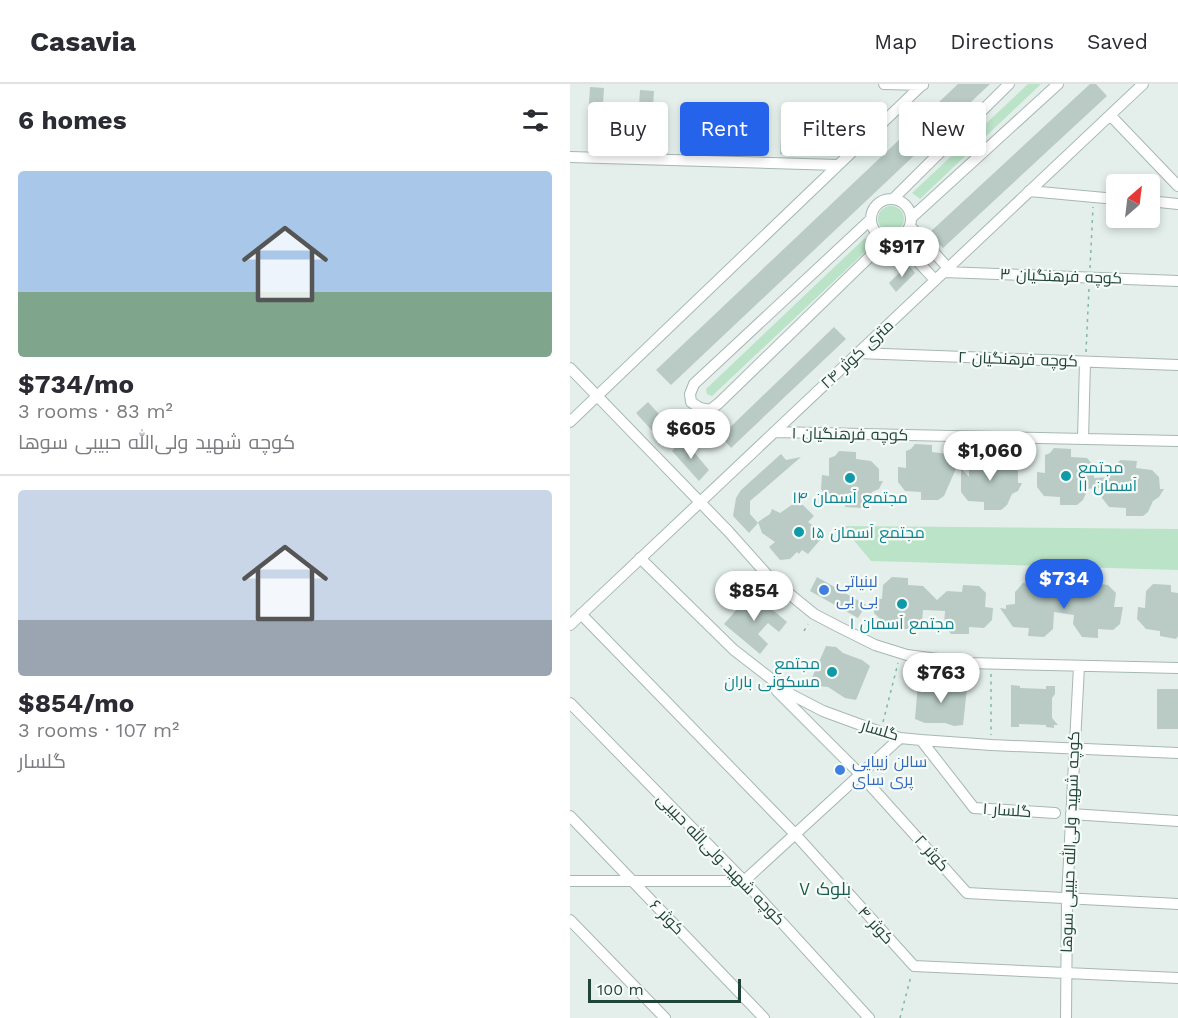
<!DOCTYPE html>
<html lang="en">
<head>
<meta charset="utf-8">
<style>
  :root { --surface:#fff; --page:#f2f2f3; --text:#2b2b33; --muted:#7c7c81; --line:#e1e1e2; --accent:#2563eb }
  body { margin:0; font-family:"Work Sans",Cairo,sans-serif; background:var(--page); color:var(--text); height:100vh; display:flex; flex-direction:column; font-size:22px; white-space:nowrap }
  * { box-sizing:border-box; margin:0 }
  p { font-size:20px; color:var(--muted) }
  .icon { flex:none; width:33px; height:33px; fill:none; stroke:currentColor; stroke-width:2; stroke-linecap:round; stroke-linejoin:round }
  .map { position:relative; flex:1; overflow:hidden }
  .details { display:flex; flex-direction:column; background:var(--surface); width:570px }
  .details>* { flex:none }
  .top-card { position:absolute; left:18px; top:18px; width:500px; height:54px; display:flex; gap:12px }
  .needle { width:39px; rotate:28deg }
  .fabs { position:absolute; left:536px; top:90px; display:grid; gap:12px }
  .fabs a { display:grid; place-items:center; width:54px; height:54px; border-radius:6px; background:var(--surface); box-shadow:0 3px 9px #0003; font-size:30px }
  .scale { position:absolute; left:18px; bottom:15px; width:153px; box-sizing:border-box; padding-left:6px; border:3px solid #21443b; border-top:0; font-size:16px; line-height:21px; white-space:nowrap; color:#21443b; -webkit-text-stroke:4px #f6fbf8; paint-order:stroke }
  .price { position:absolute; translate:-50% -51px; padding:0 14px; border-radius:21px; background:#fff; color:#222; font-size:20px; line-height:39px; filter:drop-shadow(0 2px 3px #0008) }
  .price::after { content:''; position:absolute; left:50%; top:36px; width:18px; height:14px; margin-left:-9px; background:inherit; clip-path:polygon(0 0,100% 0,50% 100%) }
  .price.active { background:var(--accent); color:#fff }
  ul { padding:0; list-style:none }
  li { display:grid; align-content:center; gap:12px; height:318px; padding:0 18px }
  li+li { border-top:2px solid var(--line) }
  li span { display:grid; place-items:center; height:186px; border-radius:6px; color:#555 }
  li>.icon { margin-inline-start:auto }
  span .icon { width:108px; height:108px; fill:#fffc; stroke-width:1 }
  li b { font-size:26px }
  h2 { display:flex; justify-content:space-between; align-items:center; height:72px; padding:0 18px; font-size:26px }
  .chip { padding:0 21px; border-radius:6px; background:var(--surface); box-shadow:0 3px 9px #0003; font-size:21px; line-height:54px }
  .chip.active { background:var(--accent); color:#fff }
  header { display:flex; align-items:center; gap:36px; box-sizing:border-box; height:84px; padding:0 30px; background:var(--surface); border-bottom:2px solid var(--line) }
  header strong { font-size:28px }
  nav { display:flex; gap:33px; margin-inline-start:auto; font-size:21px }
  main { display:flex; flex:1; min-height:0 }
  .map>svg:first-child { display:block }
  .green { fill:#bbe3c7 }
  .building { fill:#b9cbc4 }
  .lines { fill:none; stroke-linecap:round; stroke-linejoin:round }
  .street-casing { stroke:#a6b8b3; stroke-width:12 }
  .path { stroke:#81b7a7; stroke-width:1.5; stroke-dasharray:3 4.5; stroke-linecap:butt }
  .street { stroke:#fff; stroke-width:10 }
  .culture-dot { fill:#0f9aa8; stroke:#f6fbf8; stroke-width:2 }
  .shop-dot { fill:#3f7fe0; stroke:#f6fbf8; stroke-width:2 }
  .labels { text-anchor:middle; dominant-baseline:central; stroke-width:4.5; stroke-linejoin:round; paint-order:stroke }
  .street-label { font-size:16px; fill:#21443b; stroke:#f6fbf8 }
  .culture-label { font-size:16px; fill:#0d838f; stroke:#f6fbf8; text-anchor:start }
  .shop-label { font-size:16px; fill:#366cbe; stroke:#f6fbf8; text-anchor:start }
  .neighbourhood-label { font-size:18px; fill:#19594b; stroke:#f6fbf8 }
</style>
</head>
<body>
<header>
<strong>Casavia</strong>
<nav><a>Map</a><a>Directions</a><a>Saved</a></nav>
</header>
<main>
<section class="details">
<h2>6 homes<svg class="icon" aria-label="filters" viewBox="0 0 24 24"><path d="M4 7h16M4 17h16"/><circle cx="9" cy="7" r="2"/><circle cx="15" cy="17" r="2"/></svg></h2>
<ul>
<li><span style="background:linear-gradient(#a9c7e8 65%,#7fa58c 0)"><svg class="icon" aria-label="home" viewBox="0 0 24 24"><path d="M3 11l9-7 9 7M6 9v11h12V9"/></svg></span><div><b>$734/mo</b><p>3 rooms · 83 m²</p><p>کوچه شهید ولی‌الله حبیبی سوها</p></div></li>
<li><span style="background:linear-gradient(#c9d6e8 70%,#9aa5b1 0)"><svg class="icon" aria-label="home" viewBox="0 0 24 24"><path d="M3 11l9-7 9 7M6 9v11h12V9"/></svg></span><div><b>$854/mo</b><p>3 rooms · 107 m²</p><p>گلسار</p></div></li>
</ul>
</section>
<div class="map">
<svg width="608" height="934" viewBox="0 0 608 934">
  <rect width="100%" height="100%" fill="#e4efeb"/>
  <!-- green -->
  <path class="green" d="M458 0H471L350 115 342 109Z
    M308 135a13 13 0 1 1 26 0a13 13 0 1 1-26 0Z
    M295 154 300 158 298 165 142 312 137 310 136 305Z
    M272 442 608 445V486L301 477Z"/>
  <!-- building -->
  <path class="building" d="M388 0H420L101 301 86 286Z
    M520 0H526L537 12 373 164 367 158 366 159 359 152V149Z
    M20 3 34 4 32 36 18 35Z
    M70 6 84 7 82 39 68 38Z
    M212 38 226 39 224 71 210 70Z
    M158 39 172 40 170 71 156 70Z
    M338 180 345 189 326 208 319 199Z
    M264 243 276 255 161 364 151 352Z
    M78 318 98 340 86 351 66 329Z
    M113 355 139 386 129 397 102 367Z
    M345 360 362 361V368L378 370 388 380 374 412 368 416H351V408L335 407 328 398V383L336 384V367L341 365Z
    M484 364 501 365V373L517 374 524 382V394L540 393V383L546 381 550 376 567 377 566 384 582 386 589 393 590 405H594L589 413 583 417 578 428 573 432H556V424L539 423 532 414V403L518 405 513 416 507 421H490V413L474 412 467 403V388L475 389V371L480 369Z
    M269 367 286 368V375L301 377 309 385V397H313L309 405 302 408 297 419 292 424 275 423V415H258L251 405 252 391 259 392V374L265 372Z
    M408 369 425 370V378L441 379 448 387V399H452L448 407 442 410 437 421 431 426H414V418L398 417 391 408V384L399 393V377L404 374Z
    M211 370 216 376 231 373 180 417V430L188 439 179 449 163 432 166 414 171 406Z
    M223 420 233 421 244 432 238 438 249 446 251 455 238 470 232 466 229 470 227 468 220 475 210 476 199 463 205 458 192 449 188 438 200 430 202 425 210 429Z
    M247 493 296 521 288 534 240 507Z
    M322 493 338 494V501L353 502 367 516 377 507 392 508 393 501 409 502 416 509 415 523 423 524 422 536 414 544 399 543V550H381L374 541 375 527 353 526 352 538 344 545H328V539L312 537 304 529 305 514 312 515 313 501Z
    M453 499 469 500V505L485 508 493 517 504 506H521L522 499 538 501 546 509 544 523H553L550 540 543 546 528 545V554L512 553 503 540 504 531 484 528 483 545 474 553 458 552 459 544 443 543 430 524 436 525V521L445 520V508Z
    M583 500 601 501V508L608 509V552L606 555 590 552V547L576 545 567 535 568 523 575 524 576 507Z
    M182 508 217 538 209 548 198 539 188 550 198 560 190 570 154 540Z
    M256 562 266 563 273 569 292 576 300 582 286 616 275 614 258 603 248 602 241 596Z
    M359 597 368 601 382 602 388 600 397 604 393 641 384 642 375 639H355L345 635 348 599Z
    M441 601 450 602V604L476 605V602H485V610L482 614V634L488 641H484V644L476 643V641L449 640V643H441Z
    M587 605H608V645H587Z"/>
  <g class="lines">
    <!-- street casing -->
    <g class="street-casing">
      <path id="street" d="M314 0 353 1
        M540 31 608 102
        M0 73 268 81
        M459 107 546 115
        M301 135a20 20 0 1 1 40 0a20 20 0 1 1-40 0Z
        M323 115 439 0
        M579 117 608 120
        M341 134 488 0
        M300 136 124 300 120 310 121 318 130 324 140 326 149 319 318 155
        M340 142 378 184
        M327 155 365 196
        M374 188 608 197
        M287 269 608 281
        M0 284 159 448 201 495 244 530 267 542 305 561 337 571 398 579 608 584
        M0 338 353 0
        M204 348 608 357
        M513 355 515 278
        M70 474 164 566 222 611 253 627 302 645 330 654 351 656 421 661 608 669
        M11 530 225 750 344 882 608 894
        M0 541 573 0
        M207 607 290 690 397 809 608 820
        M0 619 174 797 299 934
        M351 656 404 724 485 729
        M501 730 608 737
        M0 732 194 934
        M0 797H174L330 654
        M0 836 95 934
        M496 934 497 814 509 582"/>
    </g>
    <!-- path -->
    <path class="path" d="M520 184 523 123
      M516 268 519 204
      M234 547 238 540
      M421 590V651
      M313 638 328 579
      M330 934 341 892"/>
    <!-- street -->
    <use href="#street" class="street"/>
  </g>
  <!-- markers -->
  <g class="culture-dot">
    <circle cx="496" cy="392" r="6"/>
    <circle cx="280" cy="394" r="6"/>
    <circle cx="229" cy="448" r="6"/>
    <circle cx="332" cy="520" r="6"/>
    <circle cx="262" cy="588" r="6"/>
  </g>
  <g class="shop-dot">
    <circle cx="254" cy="506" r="6"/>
    <circle cx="270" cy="686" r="6"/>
  </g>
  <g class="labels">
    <!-- street labels -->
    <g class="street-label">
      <text transform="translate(491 192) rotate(2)">کوچه فرهنگیان ۳</text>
      <text transform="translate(287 270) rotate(-43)">۲۴ متری کوثر</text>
      <text transform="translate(448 275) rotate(2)">کوچه فرهنگیان ۲</text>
      <text transform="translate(280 350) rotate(1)">کوچه فرهنگیان ۱</text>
      <text transform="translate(310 646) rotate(17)">گلسار</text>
      <text transform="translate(437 726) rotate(4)">گلسار ۱</text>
      <text transform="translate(500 758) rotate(-88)">کوچه شهید ولی‌الله حبیبی سوها</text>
      <text transform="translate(362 769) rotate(48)">کوثر ۲</text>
      <text transform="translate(151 775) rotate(46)">کوچه شهید ولی‌الله حبیبی</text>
      <text transform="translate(97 833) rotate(46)">کوثر ۶</text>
      <text transform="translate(306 841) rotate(48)">کوثر ۴</text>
    </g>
    <!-- culture labels -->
    <g class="culture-label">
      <text x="508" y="383">مجتمع<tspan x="508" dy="18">آسمان ۱۱</tspan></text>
      <text x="280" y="413" text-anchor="middle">مجتمع آسمان ۱۴</text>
      <text x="241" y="448">مجتمع آسمان ۱۵</text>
      <text x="332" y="539" text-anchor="middle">مجتمع آسمان ۱</text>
      <text x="250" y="579" text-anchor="end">مجتمع<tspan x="250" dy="18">مسکونی باران</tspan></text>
    </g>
    <!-- shop labels -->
    <g class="shop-label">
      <text x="266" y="497">لبنیاتی<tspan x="266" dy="18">بی بی</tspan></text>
      <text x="282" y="677">سالن زیبایی<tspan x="282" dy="18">پری سای</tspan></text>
    </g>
    <!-- neighbourhood labels -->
    <g class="neighbourhood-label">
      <text x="255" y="804">بلوک ۷</text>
    </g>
  </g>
</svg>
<div class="fabs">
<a><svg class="needle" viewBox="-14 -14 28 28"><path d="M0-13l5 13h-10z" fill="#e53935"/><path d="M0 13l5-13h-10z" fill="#7c7c81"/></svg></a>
</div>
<div class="scale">100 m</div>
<b class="price" style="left:332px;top:194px">$917</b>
<b class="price" style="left:121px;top:376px">$605</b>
<b class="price" style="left:420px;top:398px">$1,060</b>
<b class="price active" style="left:494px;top:526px">$734</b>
<b class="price" style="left:184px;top:538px">$854</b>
<b class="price" style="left:371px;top:620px">$763</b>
<div class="top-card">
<a class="chip">Buy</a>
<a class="chip active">Rent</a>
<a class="chip">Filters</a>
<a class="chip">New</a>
</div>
</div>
</main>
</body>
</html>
